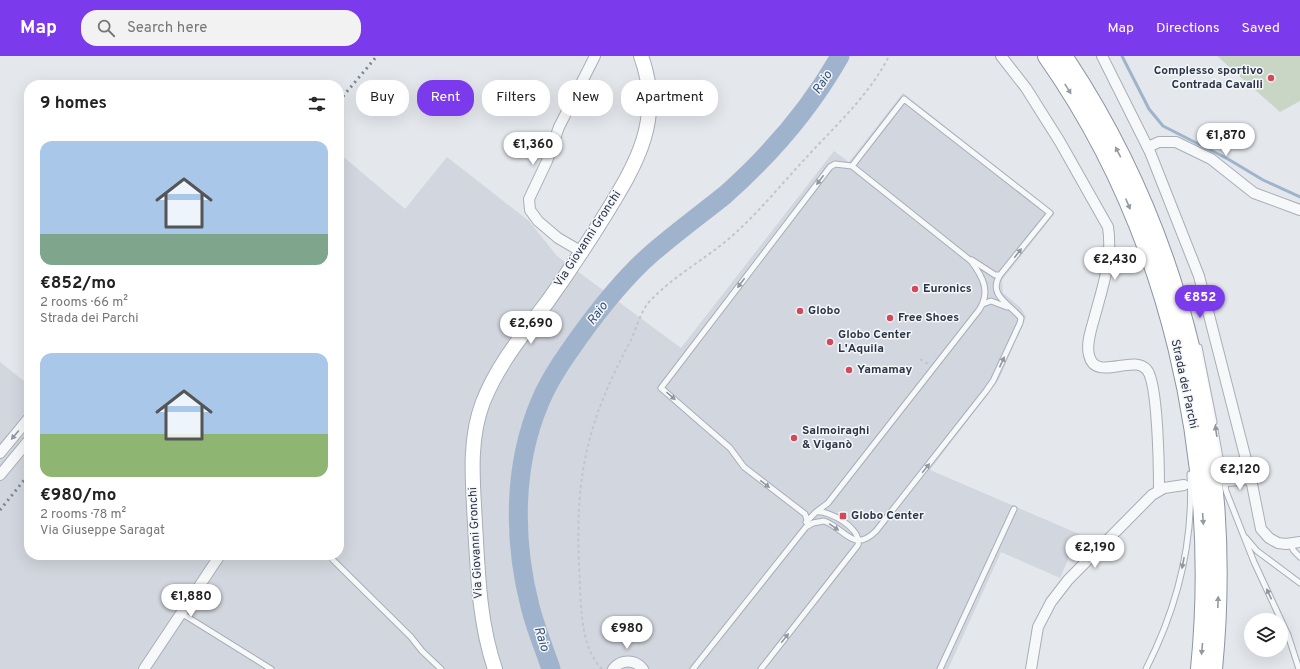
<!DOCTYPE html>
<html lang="en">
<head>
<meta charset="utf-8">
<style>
  :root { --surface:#fff; --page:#f2f2f2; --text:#222; --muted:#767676; --accent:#7c3aed }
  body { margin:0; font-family:Overpass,sans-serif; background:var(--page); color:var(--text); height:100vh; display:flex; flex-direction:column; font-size:15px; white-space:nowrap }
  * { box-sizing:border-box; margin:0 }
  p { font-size:13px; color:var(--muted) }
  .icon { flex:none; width:22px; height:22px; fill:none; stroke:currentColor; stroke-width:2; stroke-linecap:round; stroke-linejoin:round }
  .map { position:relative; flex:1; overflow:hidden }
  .details { position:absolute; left:24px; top:24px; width:320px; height:480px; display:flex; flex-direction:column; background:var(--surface); border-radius:16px; box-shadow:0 4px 16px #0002 }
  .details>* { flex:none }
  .guide { position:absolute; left:356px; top:24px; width:380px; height:36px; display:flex; gap:8px }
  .tools { position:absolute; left:1244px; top:557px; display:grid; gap:8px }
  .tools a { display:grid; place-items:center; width:44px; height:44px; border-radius:50%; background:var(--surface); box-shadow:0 4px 16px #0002; font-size:20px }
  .price { position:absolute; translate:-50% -34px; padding:0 9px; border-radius:14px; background:#fff; color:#222; font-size:13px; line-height:26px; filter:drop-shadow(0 1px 2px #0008) }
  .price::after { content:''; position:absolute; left:50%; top:24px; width:12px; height:9px; margin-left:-6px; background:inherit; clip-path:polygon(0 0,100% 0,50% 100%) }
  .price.current { background:var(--accent); color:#fff }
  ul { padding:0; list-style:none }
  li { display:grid; align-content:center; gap:8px; height:212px; padding:0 16px }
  li span { display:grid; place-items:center; height:124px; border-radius:12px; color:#555 }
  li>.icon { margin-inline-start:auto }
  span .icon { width:72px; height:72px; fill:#fffc; stroke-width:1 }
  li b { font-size:17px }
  h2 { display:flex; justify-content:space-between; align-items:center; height:48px; padding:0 16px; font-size:17px }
  .pill { padding:0 14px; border-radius:16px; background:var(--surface); box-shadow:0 4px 16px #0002; font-size:14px; line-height:36px }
  .pill.current { background:var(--accent); color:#fff }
  header { display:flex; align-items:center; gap:24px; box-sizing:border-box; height:56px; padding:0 20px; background:var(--accent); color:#fff }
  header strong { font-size:19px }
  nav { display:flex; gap:22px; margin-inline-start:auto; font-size:14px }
  .search { width:280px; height:36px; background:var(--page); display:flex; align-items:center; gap:10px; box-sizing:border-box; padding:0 14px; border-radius:16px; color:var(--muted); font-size:15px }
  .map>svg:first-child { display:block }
  .built { fill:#d2d6de }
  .green { fill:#c9d6c5 }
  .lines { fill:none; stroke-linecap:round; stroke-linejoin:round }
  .stream { stroke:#9fb4cc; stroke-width:3 }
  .river { stroke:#9fb4cc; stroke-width:19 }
  .lane-casing { stroke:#a9aeb7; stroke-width:7 }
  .street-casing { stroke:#a9aeb7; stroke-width:12 }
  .secondary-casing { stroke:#a9aeb7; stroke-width:16 }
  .highway-casing { stroke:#8b94a3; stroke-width:20 }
  .path { stroke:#c2c5cb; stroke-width:2; stroke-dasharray:3 3; stroke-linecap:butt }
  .lane { stroke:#f7f8fa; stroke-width:5 }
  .street { stroke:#f7f8fa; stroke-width:10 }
  .secondary { stroke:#fff; stroke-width:14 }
  .highway { stroke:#fff; stroke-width:18 }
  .rail { stroke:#7d8696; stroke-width:3; stroke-dasharray:2 4; stroke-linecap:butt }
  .oneway { fill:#959aa2 }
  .oneway2 { fill:#9196a0 }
  .poi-dot { fill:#d1495b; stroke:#f4f6f9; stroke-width:1.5 }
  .labels { text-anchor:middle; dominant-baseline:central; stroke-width:3; stroke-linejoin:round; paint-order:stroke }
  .poi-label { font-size:12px; font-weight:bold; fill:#2b3445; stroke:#f4f6f9; text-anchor:start }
  .street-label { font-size:12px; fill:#2b3445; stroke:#f4f6f9 }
  .water-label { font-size:13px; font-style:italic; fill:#34527a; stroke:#f4f6f9 }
</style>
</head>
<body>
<header>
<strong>Map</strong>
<div class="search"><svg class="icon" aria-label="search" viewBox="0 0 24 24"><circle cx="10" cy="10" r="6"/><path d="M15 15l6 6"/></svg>Search here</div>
<nav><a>Map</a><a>Directions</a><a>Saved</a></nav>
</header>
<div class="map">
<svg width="1300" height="613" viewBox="0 0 1300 613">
  <rect width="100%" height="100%" fill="#e4e7ec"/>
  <!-- built -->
  <path class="built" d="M903 37 1055 157 1002 224 1003 237 1021 252 1026 261 999 323 930 414 1079 478 1060 522 1001 496 948 613H0V306L29 329V499H339V97L405 153 447 101 529 165 557 200 681 292 834 95 849 106Z"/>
  <!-- green -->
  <path class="green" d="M1217 0H1300V45L1280 56Z"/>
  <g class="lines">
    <!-- stream -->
    <path class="stream" d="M1122 0 1149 53 1163 70 1228 103 1263 124 1300 141"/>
    <!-- river -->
    <path class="river" d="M551 613C544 592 535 571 530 550 513 484 513 409 540 346 550 322 565 301 580 280 601 251 623 223 650 199 674 178 700 159 725 139 770 99 810 53 840 0"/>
    <!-- lane casing -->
    <g class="lane-casing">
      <path id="lane" d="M972 204 995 219H1000
        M983 248 991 245 1007 251
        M1199 291 1214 366
        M1215 374 1226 435 1254 506 1288 579 1299 613
        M807 464 805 458 744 411 730 392 661 332 830 111 835 108 852 110
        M1246 482 1257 495 1300 527
        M1290 488 1294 495 1300 501
        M333 504 411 581 422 595 441 613
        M181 557 271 613
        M693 613 806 471 813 467 824 465C845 472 853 498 876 475L986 335 993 325 1020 267 1021 262C1010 248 987 239 1000 219L1050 157 904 43 852 110 971 205C983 221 991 236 979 254L828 447 816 456
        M761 613 858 489C862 473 830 454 816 456L806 466
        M940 613 1014 453
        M1146 613C1177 552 1194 487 1190 418"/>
    </g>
    <!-- street casing -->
    <g class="street-casing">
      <path id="street" d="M1001 0 1026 32 1060 86 1108 171C1113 203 1102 233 1094 263 1091 274 1086 288 1089 299 1095 327 1134 297 1147 314 1158 327 1159 413 1159 434
        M1102 0 1150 96 1199 220 1251 423 1261 473 1269 482 1278 487 1286 488 1300 486
        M1148 91 1159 86H1176L1211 103 1254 137 1300 154
        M582 196 558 182 538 165 530 154 529 143 547 105 559 71 595 0
        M0 397 29 362
        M0 419 29 384
        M1228 425 1251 423
        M144 613 220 499
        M613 613C621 603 635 603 643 613
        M1031 613 1038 571 1051 546 1068 524 1152 439 1164 432 1184 429"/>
    </g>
    <!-- secondary casing -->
    <g class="secondary-casing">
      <path id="secondary" d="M495 613C479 566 478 518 475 468 473 427 468 385 483 346 498 308 524 277 548 245 568 217 587 188 605 159 637 107 664 62 641 0"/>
    </g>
    <!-- highway casing -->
    <g class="highway-casing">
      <path id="highway" d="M1047 0C1170 175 1221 401 1200 613
        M1063 0C1183 179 1234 399 1213 613"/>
    </g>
    <!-- path -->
    <path class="path" d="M920 303 928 308
      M602 613C578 590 581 539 579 508 575 419 588 364 630 286 636 274 640 257 649 246 673 220 706 203 732 180 758 157 780 130 803 105 833 72 869 40 889 0"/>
    <!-- lane -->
    <use href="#lane" class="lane"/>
    <!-- street -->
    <use href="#street" class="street"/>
    <!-- secondary -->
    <use href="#secondary" class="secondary"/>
    <!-- highway -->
    <use href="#highway" class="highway"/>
    <!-- rail -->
    <path class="rail" d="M339 45 377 0
      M0 454 29 418"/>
  </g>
  <!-- one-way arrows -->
  <defs><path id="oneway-solid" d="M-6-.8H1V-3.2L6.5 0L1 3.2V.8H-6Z"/></defs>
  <g class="oneway">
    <use href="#oneway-solid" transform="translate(1068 33) rotate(58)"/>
    <use href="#oneway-solid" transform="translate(1118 96) rotate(-117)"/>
    <use href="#oneway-solid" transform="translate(1128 148) rotate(67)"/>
    <use href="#oneway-solid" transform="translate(1203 463) rotate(86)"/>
    <use href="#oneway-solid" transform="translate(1218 546) rotate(-88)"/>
    <use href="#oneway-solid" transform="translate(1202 593) rotate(95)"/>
  </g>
  <g class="oneway2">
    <use href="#oneway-solid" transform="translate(820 124) rotate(127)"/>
    <use href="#oneway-solid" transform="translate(1018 197) rotate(-52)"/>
    <use href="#oneway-solid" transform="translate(741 227) rotate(127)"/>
    <use href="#oneway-solid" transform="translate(1002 306) rotate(-65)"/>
    <use href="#oneway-solid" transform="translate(671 340) rotate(41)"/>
    <use href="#oneway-solid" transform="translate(1216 375) rotate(-99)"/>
    <use href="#oneway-solid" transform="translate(15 379) rotate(130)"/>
    <use href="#oneway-solid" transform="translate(926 412) rotate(-51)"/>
    <use href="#oneway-solid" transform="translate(765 428) rotate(38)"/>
    <use href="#oneway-solid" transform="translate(834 471) rotate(35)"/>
    <use href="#oneway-solid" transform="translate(1183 507) rotate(101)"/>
    <use href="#oneway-solid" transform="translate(1269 538) rotate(-115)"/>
    <use href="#oneway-solid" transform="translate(785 582) rotate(-51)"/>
  </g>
  <!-- markers -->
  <g class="poi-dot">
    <circle cx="1271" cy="22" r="4"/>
    <circle cx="915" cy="233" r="4"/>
    <circle cx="800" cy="255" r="4"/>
    <circle cx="890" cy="262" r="4"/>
    <circle cx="830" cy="286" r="4"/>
    <circle cx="849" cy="314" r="4"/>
    <circle cx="794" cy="382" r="4"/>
    <rect x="839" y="456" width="8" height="8" rx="2"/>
  </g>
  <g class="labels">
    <!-- poi labels -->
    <g class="poi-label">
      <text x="1263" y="15" text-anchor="end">Complesso sportivo<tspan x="1263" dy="14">Contrada Cavalli</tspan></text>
      <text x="923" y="233">Euronics</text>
      <text x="808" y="255">Globo</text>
      <text x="898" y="262">Free Shoes</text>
      <text x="838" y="279">Globo Center<tspan x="838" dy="14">L'Aquila</tspan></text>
      <text x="857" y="314">Yamamay</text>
      <text x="802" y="375">Salmoiraghi<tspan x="802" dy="14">&amp; Viganò</tspan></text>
      <text x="851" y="460">Globo Center</text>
    </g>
    <!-- street labels -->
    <g class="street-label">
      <text transform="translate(588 183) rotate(-57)">Via Giovanni Gronchi</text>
      <text transform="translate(1184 328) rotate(78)">Strada dei Parchi</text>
      <text transform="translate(476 487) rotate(-93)">Via Giovanni Gronchi</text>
    </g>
    <!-- water labels -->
    <g class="water-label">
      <text transform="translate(823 27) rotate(-57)">Raio</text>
      <text transform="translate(598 258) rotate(-53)">Raio</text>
      <text transform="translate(541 583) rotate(73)">Raio</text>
    </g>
  </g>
</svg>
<div class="tools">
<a><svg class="icon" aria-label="layers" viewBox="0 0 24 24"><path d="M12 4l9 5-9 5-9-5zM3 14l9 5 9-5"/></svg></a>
</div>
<b class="price" style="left:1226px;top:101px">€1,870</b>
<b class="price" style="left:533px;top:110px">€1,360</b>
<b class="price" style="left:1115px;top:225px">€2,430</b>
<b class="price current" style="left:1200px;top:263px">€852</b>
<b class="price" style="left:531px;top:289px">€2,690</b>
<b class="price" style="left:1240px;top:435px">€2,120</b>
<b class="price" style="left:1095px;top:513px">€2,190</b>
<b class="price" style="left:191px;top:562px">€1,880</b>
<b class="price" style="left:627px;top:594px">€980</b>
<div class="guide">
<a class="pill">Buy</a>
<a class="pill current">Rent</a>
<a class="pill">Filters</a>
<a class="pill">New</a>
<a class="pill">Apartment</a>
</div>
<section class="details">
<h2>9 homes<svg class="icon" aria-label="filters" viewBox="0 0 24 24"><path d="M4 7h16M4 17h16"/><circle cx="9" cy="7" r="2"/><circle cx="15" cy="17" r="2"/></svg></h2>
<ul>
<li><span style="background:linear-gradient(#a9c7e8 75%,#7fa58c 0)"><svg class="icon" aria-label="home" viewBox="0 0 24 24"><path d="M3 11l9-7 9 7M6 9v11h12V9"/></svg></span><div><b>€852/mo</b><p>2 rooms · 66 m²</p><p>Strada dei Parchi</p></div></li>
<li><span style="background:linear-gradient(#a9c7e8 65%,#8fb573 0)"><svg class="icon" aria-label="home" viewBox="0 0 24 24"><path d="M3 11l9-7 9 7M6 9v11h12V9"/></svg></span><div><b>€980/mo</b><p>2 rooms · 78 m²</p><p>Via Giuseppe Saragat</p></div></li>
</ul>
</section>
</div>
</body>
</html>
